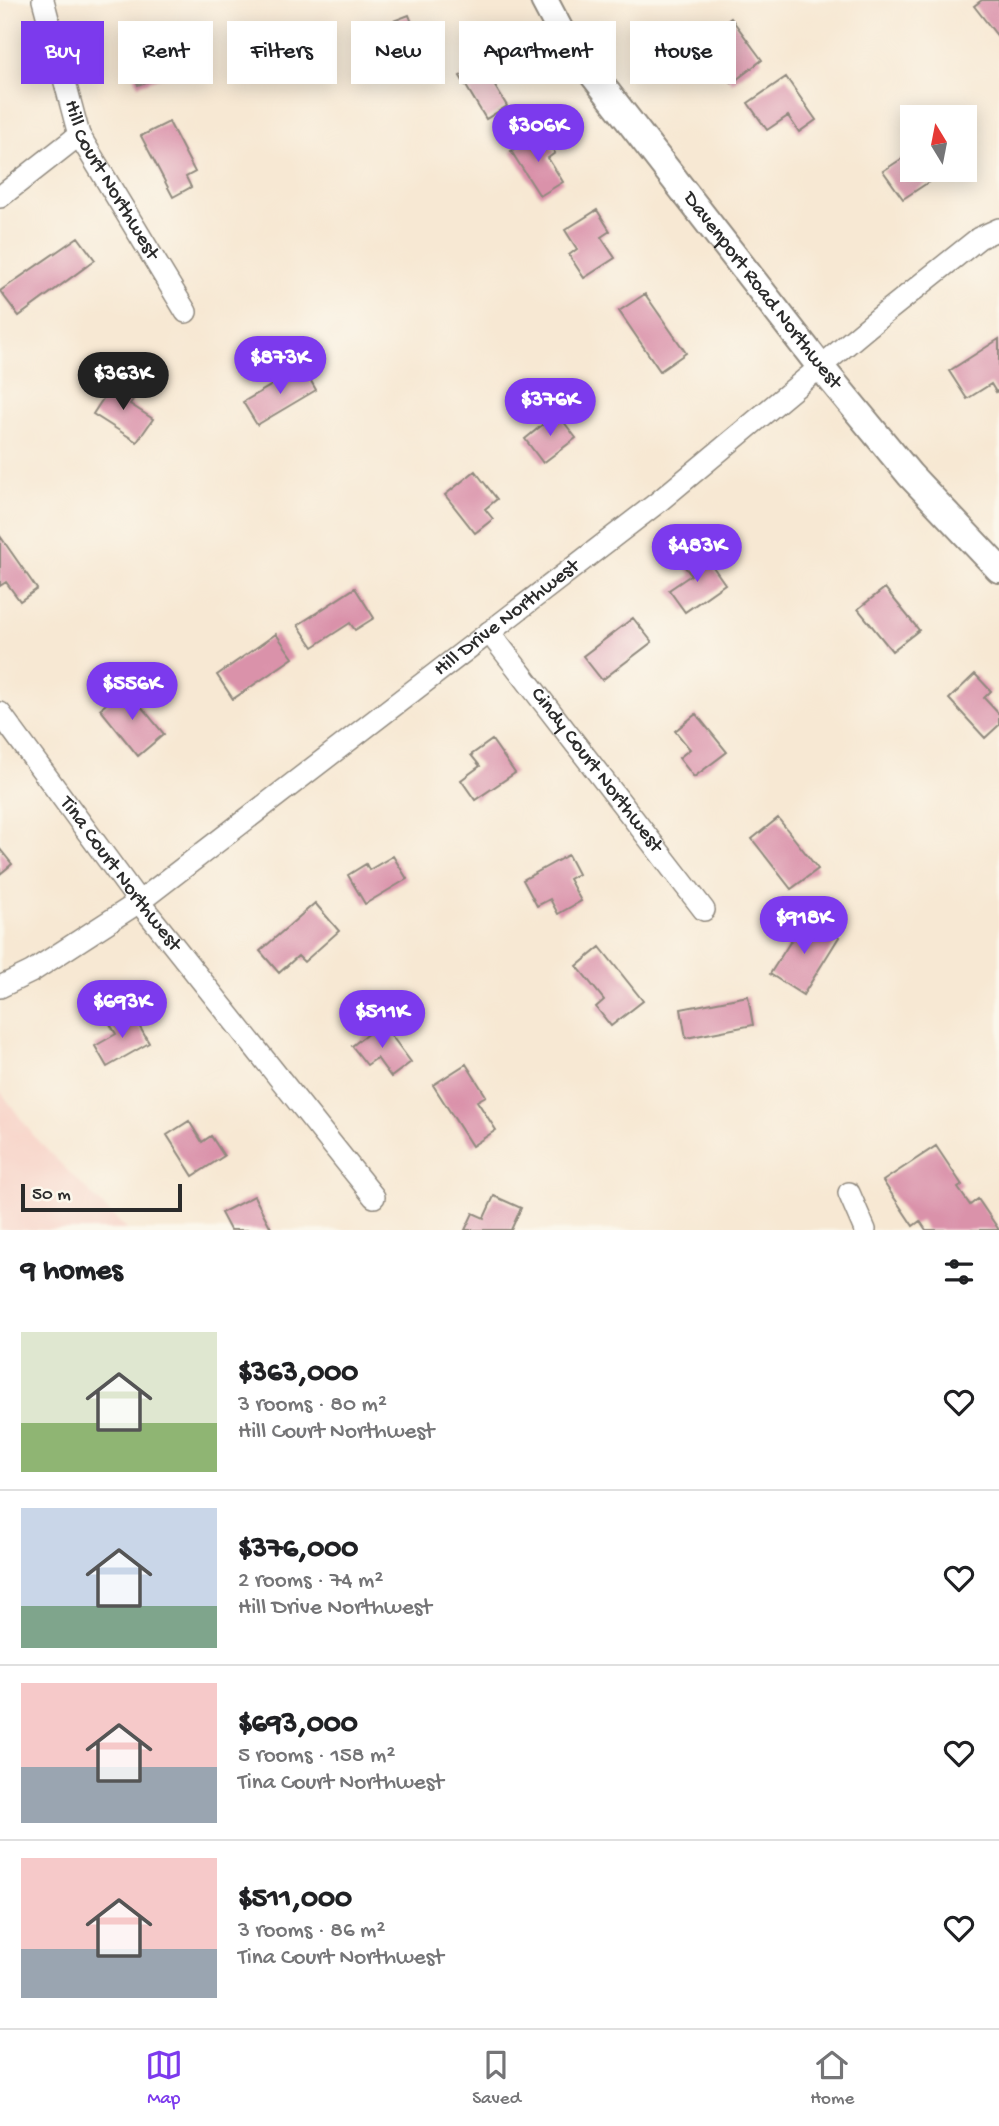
<!DOCTYPE html>
<html lang="en">
<head>
<meta charset="utf-8">
<style>
  :root { --surface:#fff; --page:#f2f2f2; --text:#202124; --muted:#757577; --line:#e0e0e0; --accent:#7c3aed }
  body { margin:0; font-family:"Gochi Hand",sans-serif; background:var(--page); color:var(--text); height:100vh; display:flex; flex-direction:column; font-size:26px; white-space:nowrap }
  * { box-sizing:border-box; margin:0 }
  p { font-size:23px; color:var(--muted) }
  .icon { flex:none; width:38px; height:38px; fill:none; stroke:currentColor; stroke-width:2; stroke-linecap:round; stroke-linejoin:round }
  .map { position:relative; height:1230px; overflow:hidden }
  .drawer { display:flex; flex-direction:column; background:var(--surface); flex:1 }
  .drawer>* { flex:none }
  .banner { position:absolute; left:21px; top:21px; width:957px; height:63px; display:flex; gap:14px }
  .needle { width:46px; rotate:350deg }
  .tools { position:absolute; left:900px; top:105px; display:grid; gap:14px }
  .tools a { display:grid; place-items:center; width:77px; height:77px; border-radius:0px; background:var(--surface); box-shadow:0 4px 18px #0003; font-size:35px }
  .scale { position:absolute; left:21px; bottom:18px; width:161px; box-sizing:border-box; padding-left:7px; border:4px solid #2b2b2b; border-top:0; font-size:19px; line-height:24px; white-space:nowrap; color:#2b2b2b; -webkit-text-stroke:5px #fbf7ec; paint-order:stroke }
  .price { position:absolute; translate:-50% -60px; padding:0 16px; border-radius:24px; background:var(--accent); color:#fff; font-size:23px; line-height:46px; filter:drop-shadow(0 2px 4px #0008) }
  .price::after { content:''; position:absolute; left:50%; top:42px; width:21px; height:16px; margin-left:-10px; background:inherit; clip-path:polygon(0 0,100% 0,50% 100%) }
  .price.selected { background:#222; color:#fff }
  ul { padding:0; list-style:none }
  li { display:flex; align-items:center; gap:21px; height:175px; padding:0 21px }
  li+li { border-top:2px solid var(--line) }
  li span { display:grid; place-items:center; flex:none; width:196px; height:140px; border-radius:0px; color:#555 }
  li>.icon { margin-inline-start:auto }
  span .icon { width:84px; height:84px; fill:#fffc; stroke-width:1 }
  li b { font-size:30px }
  h2 { display:flex; justify-content:space-between; align-items:center; height:84px; padding:0 21px; font-size:30px }
  .tag { padding:0 24px; border-radius:0px; background:var(--surface); box-shadow:0 4px 18px #0003; font-size:24px; line-height:63px }
  .tag.selected { background:var(--accent); color:#fff }
  .menu { display:flex; justify-content:space-around; align-items:center; height:98px; border-top:2px solid var(--line); background:var(--surface); font-size:19px; color:var(--muted) }
  .menu a { display:grid; justify-items:center; gap:4px }
  .menu .selected { color:var(--accent) }
  .map>svg:first-child { display:block }
  .built { fill:#f7d1c6 }
  .building { fill:#da92aa }
  .lines { fill:none; stroke-linecap:round; stroke-linejoin:round }
  .minor-casing { stroke:#918a7f; stroke-width:24 }
  .tertiary-casing { stroke:#918a7f; stroke-width:30 }
  .minor { stroke:#fff; stroke-width:21 }
  .tertiary { stroke:#fff; stroke-width:26 }
  .labels { text-anchor:middle; dominant-baseline:central; stroke-width:5; stroke-linejoin:round; paint-order:stroke }
  .street-label { font-size:21px; fill:#2b2b2b; stroke:#fbf7ec }
</style>
</head>
<body>
<div class="map">
<svg width="999" height="1230" viewBox="0 0 999 1230">
  <rect width="100%" height="100%" fill="#fbf7ec"/>
  <filter id="ink" filterUnits="userSpaceOnUse"><feTurbulence type="fractalNoise" baseFrequency=".0143" numOctaves="2"/><feDisplacementMap in="SourceGraphic" scale="14" xChannelSelector="R" yChannelSelector="G"/><feConvolveMatrix kernelMatrix="1 2 1 2 8 2 1 2 1" color-interpolation-filters="sRGB"/></filter>
  <filter id="wash" filterUnits="userSpaceOnUse"><feTurbulence type="fractalNoise" baseFrequency=".00686" numOctaves="4" result="noise"/><feDisplacementMap in="SourceGraphic" scale="28" xChannelSelector="R" yChannelSelector="G"/><feGaussianBlur stdDeviation="1.57" result="paint"/><feColorMatrix in="noise" values="0 0 0 0 0 0 0 0 0 0 0 0 0 0 0 0 0 1.4 0 .05"/><feComposite in="paint" operator="in"/></filter>
  <g filter="url(#wash)">
    <rect width="100%" height="100%" fill="#f7e8d3"/>
    <!-- built -->
    <path class="built" d="M0 1091 36 1139 127 1230H0Z"/>
    <g id="blocks">
      <!-- building -->
      <path class="building" d="M982 0H999V38L974 6Z
        M409 15 427 62 399 73 380 26Z
        M731 18 762 60 732 83 718 63 727 56 710 34Z
        M155 52 164 76 138 85 129 61Z
        M489 58 501 78 493 83 507 106 486 119 460 76Z
        M786 77 816 120 799 132 788 116 767 130 748 103Z
        M169 122 195 172 186 177 191 187 173 197 141 136Z
        M542 132 555 153 548 158 563 182 540 196 511 151Z
        M912 152V170H947L903 199 883 171Z
        M597 210 610 231 601 237 615 258 584 278 569 255 577 249 565 230Z
        M78 237 95 260 19 316 0 291Z
        M645 294 686 353 660 371 619 311Z
        M999 339V390L996 392 991 384 967 399 949 371Z
        M303 367 316 390 257 425 243 402Z
        M116 379 137 393 130 404 153 419 137 442 93 414Z
        M557 413 576 438 543 463 525 439Z
        M475 471 497 499 485 509 493 519 475 533 445 495Z
        M0 536 37 589 20 601 6 582 0 586Z
        M704 554 725 584 685 612 669 590 691 575 685 567Z
        M355 588 374 618 355 630 350 623 313 647 298 625Z
        M885 588 919 630 892 651 858 609Z
        M633 618 652 642 602 680 583 656Z
        M276 634 293 658 233 699 217 675Z
        M975 674 991 691 984 698 999 714V725L985 738 949 699Z
        M126 688 164 734 138 756 100 709Z
        M696 714 727 752 694 777 679 758 690 749 675 731Z
        M492 740 515 773 475 800 461 780 480 766 471 755Z
        M778 818 818 869 791 889 752 839Z
        M0 849 12 864 0 874Z
        M568 855 578 874 569 879 581 901 558 914 550 899 537 906 523 880Z
        M393 856 407 879 365 904 348 875 366 864 369 870Z
        M315 903 339 931 304 962 298 956 279 973 260 951Z
        M806 917 839 937 803 995 770 974Z
        M600 947 643 1001 611 1026 596 1007 604 1000 577 966Z
        M748 996 753 1025 686 1038 681 1009Z
        M131 1012 149 1043 107 1067 95 1046 116 1034 110 1024Z
        M382 1023 411 1062 391 1077 377 1058 367 1065 352 1046Z
        M466 1064 486 1096 477 1101 496 1130 472 1146 433 1085Z
        M189 1121 202 1142 211 1136 224 1156 193 1176 167 1135Z
        M936 1146 962 1185 958 1188 970 1205 978 1199 999 1230H926L920 1221 913 1226 883 1181Z
        M254 1196 272 1230H230L221 1213Z
        M494 1196 521 1208 511 1230H465L473 1213 484 1218Z"/>
    </g>
  </g>
  <g filter="url(#ink)">
    <use href="#blocks" fill-opacity="0" stroke="#918a7f" stroke-width="2"/>
    <g class="lines">
      <!-- minor casing -->
      <g class="minor-casing">
        <g id="minor">
          <path id="s1" d="M43 0 79 135 186 312"/>
          <path d="M0 197 79 135"/>
          <path id="s2" d="M489 632 704 910"/>
          <path id="s3" d="M0 713 139 902 374 1197"/>
          <path id="s4" d="M0 987 31 972 139 902 657 503 880 317 979 238 999 229"/>
          <path d="M849 1193 865 1230"/>
        </g>
      </g>
      <!-- tertiary casing -->
      <g class="tertiary-casing">
        <g id="tertiary">
          <path id="s5" d="M544 0 563 36 819 365 910 475 999 569"/>
        </g>
      </g>
      <!-- minor -->
      <use href="#minor" class="minor"/>
      <!-- tertiary -->
      <use href="#tertiary" class="tertiary"/>
    </g>
  </g>
  <g class="labels">
    <!-- street labels -->
    <g class="street-label">
      <text stroke="none"><textPath href="#s1" startOffset="194">Hill Court Northwest</textPath></text>
      <text stroke="none"><textPath href="#s5" startOffset="364">Davenport Road Northwest</textPath></text>
      <text stroke="none"><textPath href="#s4" startOffset="628">Hill Drive Northwest</textPath></text>
      <text stroke="none"><textPath href="#s2" startOffset="175">Cindy Court Northwest</textPath></text>
      <text stroke="none"><textPath href="#s3" startOffset="201">Tina Court Northwest</textPath></text>
    </g>
  </g>
</svg>
<div class="tools">
<a><svg class="needle" viewBox="-14 -14 28 28"><path d="M0-13l5 13h-10z" fill="#e53935"/><path d="M0 13l5-13h-10z" fill="#757577"/></svg></a>
</div>
<div class="scale">50 m</div>
<b class="price" style="left:538px;top:164px">$306K</b>
<b class="price" style="left:280px;top:396px">$873K</b>
<b class="price selected" style="left:123px;top:412px">$363K</b>
<b class="price" style="left:550px;top:438px">$376K</b>
<b class="price" style="left:697px;top:584px">$483K</b>
<b class="price" style="left:132px;top:722px">$556K</b>
<b class="price" style="left:804px;top:956px">$918K</b>
<b class="price" style="left:122px;top:1040px">$693K</b>
<b class="price" style="left:382px;top:1050px">$511K</b>
<div class="banner">
<a class="tag selected">Buy</a>
<a class="tag">Rent</a>
<a class="tag">Filters</a>
<a class="tag">New</a>
<a class="tag">Apartment</a>
<a class="tag">House</a>
</div>
</div>
<section class="drawer">
<h2>9 homes<svg class="icon" aria-label="filters" viewBox="0 0 24 24"><path d="M4 7h16M4 17h16"/><circle cx="9" cy="7" r="2"/><circle cx="15" cy="17" r="2"/></svg></h2>
<ul>
<li><span style="background:linear-gradient(#dfe7d0 65%,#8fb573 0)"><svg class="icon" aria-label="home" viewBox="0 0 24 24"><path d="M3 11l9-7 9 7M6 9v11h12V9"/></svg></span><div><b>$363,000</b><p>3 rooms · 80 m²</p><p>Hill Court Northwest</p></div><svg class="icon" aria-label="heart" viewBox="0 0 24 24"><path d="M12 20l-8-8c-3-5 5-10 8-4 3-6 11-1 8 4z"/></svg></li>
<li><span style="background:linear-gradient(#c9d6e8 70%,#7fa58c 0)"><svg class="icon" aria-label="home" viewBox="0 0 24 24"><path d="M3 11l9-7 9 7M6 9v11h12V9"/></svg></span><div><b>$376,000</b><p>2 rooms · 74 m²</p><p>Hill Drive Northwest</p></div><svg class="icon" aria-label="heart" viewBox="0 0 24 24"><path d="M12 20l-8-8c-3-5 5-10 8-4 3-6 11-1 8 4z"/></svg></li>
<li><span style="background:linear-gradient(#f6c9c9 60%,#9aa5b1 0)"><svg class="icon" aria-label="home" viewBox="0 0 24 24"><path d="M3 11l9-7 9 7M6 9v11h12V9"/></svg></span><div><b>$693,000</b><p>5 rooms · 158 m²</p><p>Tina Court Northwest</p></div><svg class="icon" aria-label="heart" viewBox="0 0 24 24"><path d="M12 20l-8-8c-3-5 5-10 8-4 3-6 11-1 8 4z"/></svg></li>
<li><span style="background:linear-gradient(#f6c9c9 65%,#9aa5b1 0)"><svg class="icon" aria-label="home" viewBox="0 0 24 24"><path d="M3 11l9-7 9 7M6 9v11h12V9"/></svg></span><div><b>$511,000</b><p>3 rooms · 86 m²</p><p>Tina Court Northwest</p></div><svg class="icon" aria-label="heart" viewBox="0 0 24 24"><path d="M12 20l-8-8c-3-5 5-10 8-4 3-6 11-1 8 4z"/></svg></li>
</ul>
</section>
<nav class="menu">
<a class="selected"><svg class="icon" aria-label="map" viewBox="0 0 24 24"><path d="M3 6l6-2 6 2 6-2v14l-6 2-6-2-6 2zM9 4v14M15 6v14"/></svg>Map</a>
<a><svg class="icon" aria-label="saved" viewBox="0 0 24 24"><path d="M7 4h10v16l-5-4-5 4z"/></svg>Saved</a>
<a><svg class="icon" aria-label="home" viewBox="0 0 24 24"><path d="M3 11l9-7 9 7M6 9v11h12V9"/></svg>Home</a>
</nav>
</body>
</html>
